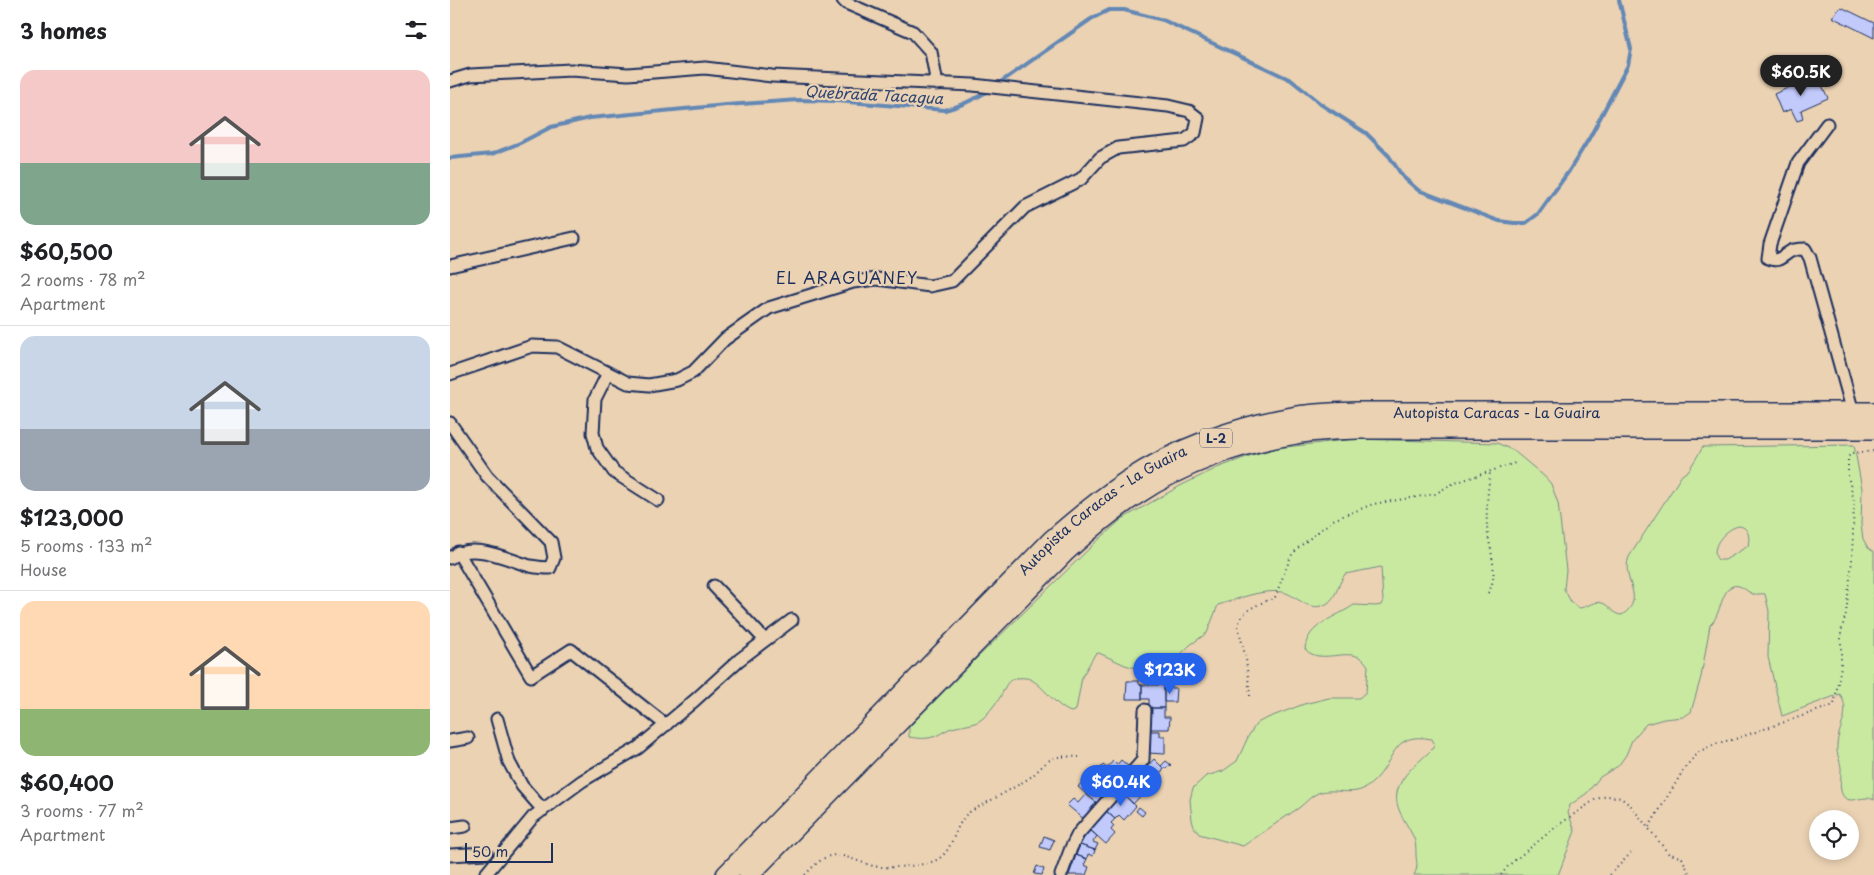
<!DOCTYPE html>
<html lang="en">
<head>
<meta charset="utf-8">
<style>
  :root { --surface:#fff; --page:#f2f2f2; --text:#202124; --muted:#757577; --line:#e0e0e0; --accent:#2563eb }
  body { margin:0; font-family:"Playpen Sans",sans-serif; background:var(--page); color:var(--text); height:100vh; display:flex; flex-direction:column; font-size:19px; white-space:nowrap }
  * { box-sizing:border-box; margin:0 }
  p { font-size:16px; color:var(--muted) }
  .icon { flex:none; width:28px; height:28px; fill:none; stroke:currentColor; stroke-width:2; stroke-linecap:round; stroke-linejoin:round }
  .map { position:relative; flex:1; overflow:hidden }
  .panel { display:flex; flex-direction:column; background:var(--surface); width:450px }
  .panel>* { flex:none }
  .controls { position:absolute; left:1359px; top:810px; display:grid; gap:10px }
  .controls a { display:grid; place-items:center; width:50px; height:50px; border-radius:50%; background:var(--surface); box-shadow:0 2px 8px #0003; font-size:25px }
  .scale { position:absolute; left:15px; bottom:12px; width:88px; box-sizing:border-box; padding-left:5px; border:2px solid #1b2f5e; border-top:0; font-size:14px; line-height:18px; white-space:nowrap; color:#1b2f5e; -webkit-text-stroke:4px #ebd2b3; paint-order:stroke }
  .price { position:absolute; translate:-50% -42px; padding:0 11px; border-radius:18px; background:var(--accent); color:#fff; font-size:16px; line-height:32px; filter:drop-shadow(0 1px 2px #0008) }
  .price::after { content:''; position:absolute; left:50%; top:30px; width:15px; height:11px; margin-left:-8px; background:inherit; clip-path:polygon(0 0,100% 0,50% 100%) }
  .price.active { background:#222; color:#fff }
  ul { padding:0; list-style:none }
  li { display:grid; align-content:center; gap:10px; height:265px; padding:0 20px }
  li+li { border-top:1px solid var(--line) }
  li span { display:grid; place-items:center; height:155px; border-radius:15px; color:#555 }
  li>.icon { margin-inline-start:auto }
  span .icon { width:90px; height:90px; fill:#fffc; stroke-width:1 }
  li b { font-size:21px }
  h2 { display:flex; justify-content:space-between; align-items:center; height:60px; padding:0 20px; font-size:21px }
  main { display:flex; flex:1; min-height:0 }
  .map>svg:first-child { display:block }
  .green { fill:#c9e9a1; stroke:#728c80; fill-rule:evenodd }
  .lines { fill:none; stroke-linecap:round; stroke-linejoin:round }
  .stream { stroke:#6488b5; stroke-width:4 }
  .building { fill:#c2cafc; stroke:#1b2f5e }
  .minor-casing { stroke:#1b2f5e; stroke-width:15 }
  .trunk-casing { stroke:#1b2f5e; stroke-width:22 }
  .path { stroke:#1b2f5e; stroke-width:2; stroke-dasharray:1 4; stroke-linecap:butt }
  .minor { stroke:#ebd2b3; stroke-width:11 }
  .trunk { stroke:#ebd2b3; stroke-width:19 }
  .labels { text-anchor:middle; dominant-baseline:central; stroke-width:4.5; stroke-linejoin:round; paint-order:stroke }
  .shield { fill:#ebd2b3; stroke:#596078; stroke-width:1 }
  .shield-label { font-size:12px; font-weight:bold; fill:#1b2f5e }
  .street-label { font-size:14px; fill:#1b2f5e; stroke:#ebd2b3 }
  .water-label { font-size:15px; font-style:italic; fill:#2d4574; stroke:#ebd2b3 }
  .quarter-label { font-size:16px; letter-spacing:1px; fill:#1b2f5e; stroke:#ebd2b3 }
</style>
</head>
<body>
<main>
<section class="panel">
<h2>3 homes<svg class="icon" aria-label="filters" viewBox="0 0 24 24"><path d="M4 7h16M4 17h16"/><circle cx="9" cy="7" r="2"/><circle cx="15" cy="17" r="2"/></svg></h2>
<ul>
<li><span style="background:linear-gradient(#f6c9c9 60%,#7fa58c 0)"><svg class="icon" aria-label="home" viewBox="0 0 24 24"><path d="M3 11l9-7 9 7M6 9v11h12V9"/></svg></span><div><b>$60,500</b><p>2 rooms · 78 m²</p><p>Apartment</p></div></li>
<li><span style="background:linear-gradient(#c9d6e8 60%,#9aa5b1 0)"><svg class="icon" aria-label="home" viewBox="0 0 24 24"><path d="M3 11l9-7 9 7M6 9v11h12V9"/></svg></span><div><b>$123,000</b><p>5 rooms · 133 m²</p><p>House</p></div></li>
<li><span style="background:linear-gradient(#ffd9b3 70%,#8fb573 0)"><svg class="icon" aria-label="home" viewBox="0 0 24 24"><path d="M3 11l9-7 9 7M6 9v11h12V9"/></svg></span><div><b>$60,400</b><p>3 rooms · 77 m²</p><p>Apartment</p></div></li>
</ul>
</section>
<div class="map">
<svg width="1424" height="875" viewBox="0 0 1424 875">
  <rect width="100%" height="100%" fill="#ebd2b3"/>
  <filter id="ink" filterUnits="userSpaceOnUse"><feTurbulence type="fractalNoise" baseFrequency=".02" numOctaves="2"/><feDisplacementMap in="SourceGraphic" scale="10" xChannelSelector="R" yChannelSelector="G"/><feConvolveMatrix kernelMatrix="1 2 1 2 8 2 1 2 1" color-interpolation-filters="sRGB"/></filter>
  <g filter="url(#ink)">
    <!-- green -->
    <path class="green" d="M905 439 1047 443 1064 451 1095 477 1101 484 1108 503 1116 570 1114 589 1121 602 1128 608C1138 608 1143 600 1152 603 1160 605 1162 615 1172 615 1198 598 1170 580 1179 557L1232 475 1239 470 1253 447 1404 445 1412 489 1411 525 1413 539 1418 548 1424 552V800C1415 794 1402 804 1395 798 1388 791 1391 781 1391 772 1392 763 1386 755 1387 746 1388 725 1402 714 1390 694L1332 716 1318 657 1319 611 1315 594C1310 593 1307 595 1303 594 1297 592 1294 587 1289 586 1271 581 1272 616 1260 625L1251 677 1241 712 1233 717 1214 719 1196 724 1182 740 1176 755 1168 766 1150 777 1137 793 1120 805 1118 813 1125 831 1108 875H964C968 868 967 864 966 856 966 851 966 846 965 841 958 822 940 807 949 786 956 770 971 761 983 748L984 743 982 739C940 731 946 761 923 782 905 800 887 786 868 793 861 796 856 802 850 807 831 820 812 833 793 846L749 834 744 827 742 820 740 800 743 788 756 776 773 771 787 761 799 735 807 723 815 719 854 704 879 698H909L916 692 918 666C904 641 872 668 855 649 857 624 887 617 904 605L926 606 931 605 933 601 931 567 895 574C887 585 886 603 871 606 856 610 845 594 832 592 811 589 788 599 768 605L757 633 740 645 729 656 715 664 702 669H689L675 665 649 653 645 654 632 677 626 710 621 712C605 707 589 679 576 678 555 676 557 686 549 699 544 705 538 714 532 719 524 726 509 725 499 729 492 732 487 737 478 738 472 739 465 738 459 737V727L525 660 645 543 672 519 730 486 767 468 802 455 828 448ZM1289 526C1299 527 1300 538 1298 546L1275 560H1268C1258 548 1276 528 1289 526Z"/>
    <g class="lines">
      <!-- stream -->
      <path class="stream" d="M548 84 641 19 659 10H674L713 20 841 80 872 105 916 133 939 156 953 177 968 190 1049 221 1064 223H1076L1088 214 1119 171 1140 137 1178 65 1181 49 1169 0
        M0 158 42 154 70 143 101 127 140 118 276 105 349 100 387 101 495 110C512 106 525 99 540 90"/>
    </g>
    <!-- building -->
    <path class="building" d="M1391 7 1424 23V38L1382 17Z
      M1367 75 1378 98 1351 110 1353 119 1347 121 1341 109 1332 113 1324 94Z
      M677 681H689V684L692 685V699H676Z
      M692 685H714V708H699V699H692Z
      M714 688H726L725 702H714Z
      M700 708H714V717H720L719 729H699Z
      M699 731H710V736H715V754L698 753Z
      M704 759 714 769 702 782 699 779 695 783 688 777Z
      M671 760 679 767 662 786 647 773 653 765 657 768 663 761 667 765Z
      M716 761 721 765 714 769 711 766Z
      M641 776 647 780 650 776 662 786 648 804 628 787 636 777 639 780Z
      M688 777 695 783 691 787 695 791 683 804 672 793Z
      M672 793 686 806 674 820 669 815 665 819 656 811Z
      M636 794 648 804 635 820 617 805 623 799 628 803Z
      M689 807 695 812 692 816 686 811Z
      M656 811 665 819 661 823 664 826 661 830 665 834 656 844 639 829Z
      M639 829 647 836 643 842 648 844 645 850 630 845Z
      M594 836 604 840 600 850 590 847Z
      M630 845 645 850 643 856 638 854 637 859 626 855Z
      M626 855 637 859 634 865 639 867 636 875H619Z
      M587 866 594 869 592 875 584 874Z"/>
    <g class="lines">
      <!-- minor casing -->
      <g class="minor-casing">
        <path id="minor" d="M393 0 396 3 463 32 481 52 487 84
          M0 81 20 75 121 70 178 74 255 68 322 76 523 85 718 106 739 111 748 118 745 133 734 141 668 148 650 158 631 179 575 207 502 281 480 286 427 279 403 282 319 308 275 339 243 372 227 380 199 385 178 383 107 347 82 346 0 374
          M1377 124 1348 163 1320 244 1318 258C1329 263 1332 256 1341 251 1345 249 1350 249 1355 249L1360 258 1403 412
          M0 266 124 238
          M158 373 145 399 143 433 147 448 164 472 208 500
          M0 423 37 476 101 542 104 558 100 568C93 568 86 567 80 566 56 559 23 541 0 558
          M8 552 81 676 121 650 216 725
          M264 586 315 640
          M47 719 59 762 72 786 93 810
          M0 741 18 738
          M0 828 15 826
          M0 855 36 853
          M35 875 83 817 132 781 188 748 245 700 289 660 342 620
          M611 875 621 848 628 834 693 760 695 710"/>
      </g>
      <!-- trunk casing -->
      <g class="trunk-casing">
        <g id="trunk">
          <path id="s1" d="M276 875 602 540C626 519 650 499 677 481 725 449 785 427 842 417 863 413 885 413 906 412H1424"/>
          <path d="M299 875 614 553C637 532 660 512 686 495 732 464 790 443 846 434 866 430 886 430 907 429H1424"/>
        </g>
      </g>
      <!-- path -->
      <path class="path" d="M1038 593C1050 573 1039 549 1037 527 1036 509 1038 490 1040 472
        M800 696 796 659 788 626C792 608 811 604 825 597L841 556 849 547 883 520 923 504 985 494 1002 484 1068 462
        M1199 827 1236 766 1250 751 1268 743 1285 739 1384 705 1391 666V632L1396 613 1402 561 1404 501 1398 476V457L1402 453 1424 451
        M355 875C383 844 389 856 423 866 435 869 473 866 484 861 503 854 503 829 516 815 520 811 527 808 532 805 549 796 566 787 582 776 588 771 595 762 602 759 610 755 621 757 629 757
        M1051 875 1059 865 1107 826 1146 799 1158 796 1171 798 1181 806 1218 853 1232 858 1240 875
        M1160 875 1181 853"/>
      <!-- minor -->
      <use href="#minor" class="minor"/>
      <!-- trunk -->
      <use href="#trunk" class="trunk"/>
    </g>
  </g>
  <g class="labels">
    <!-- shield labels -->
    <rect class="shield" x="750" y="428.5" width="32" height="19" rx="4"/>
    <g class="shield-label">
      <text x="766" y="438">L-2</text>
    </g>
    <!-- street labels -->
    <g class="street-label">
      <text stroke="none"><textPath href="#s1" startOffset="946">Autopista Caracas - La Guaira</textPath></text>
      <text stroke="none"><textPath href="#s1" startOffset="526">Autopista Caracas - La Guaira</textPath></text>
    </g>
    <!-- water labels -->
    <g class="water-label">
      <text transform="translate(424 94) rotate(3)">Quebrada Tacagua</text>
    </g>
    <!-- quarter labels -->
    <g class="quarter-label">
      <text x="397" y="277">EL ARAGUANEY</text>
    </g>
  </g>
</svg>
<div class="controls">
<a><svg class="icon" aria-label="locate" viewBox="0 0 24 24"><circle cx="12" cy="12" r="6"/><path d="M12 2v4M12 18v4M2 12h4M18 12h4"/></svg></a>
</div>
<div class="scale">50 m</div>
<b class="price active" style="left:1351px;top:97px">$60.5K</b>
<b class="price" style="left:720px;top:695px">$123K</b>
<b class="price" style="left:671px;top:807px">$60.4K</b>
</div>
</main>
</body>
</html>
